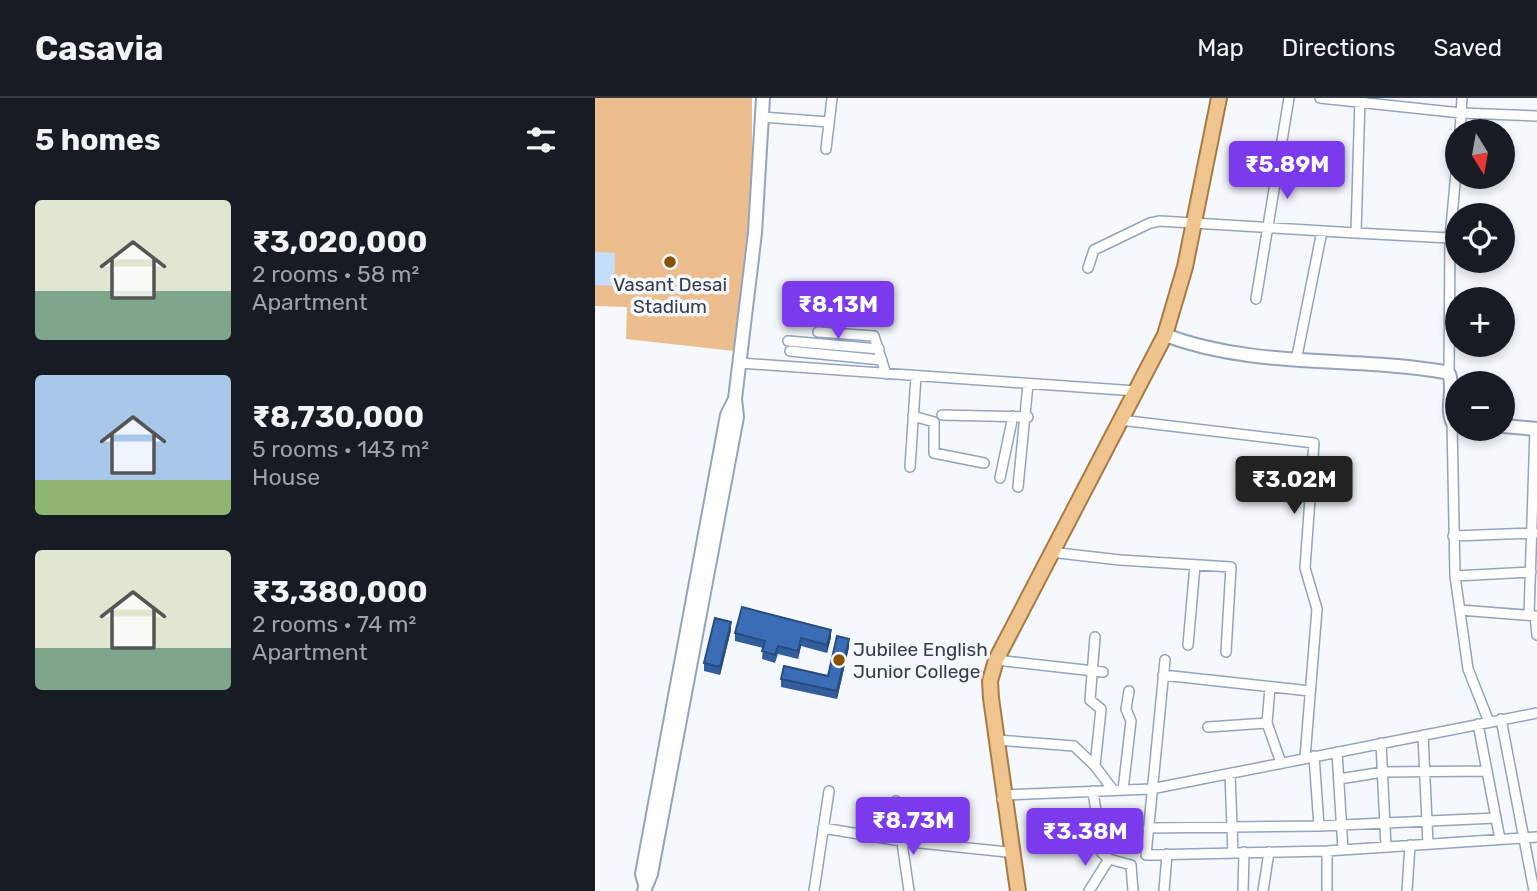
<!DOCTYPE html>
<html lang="en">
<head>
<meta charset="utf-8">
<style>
  :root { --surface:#171b24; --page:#242831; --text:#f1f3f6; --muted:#9ea1a6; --line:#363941; --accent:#7c3aed }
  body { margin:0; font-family:Rubik,sans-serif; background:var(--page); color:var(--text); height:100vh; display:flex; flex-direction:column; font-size:26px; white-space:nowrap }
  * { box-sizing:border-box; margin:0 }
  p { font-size:23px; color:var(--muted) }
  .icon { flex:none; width:38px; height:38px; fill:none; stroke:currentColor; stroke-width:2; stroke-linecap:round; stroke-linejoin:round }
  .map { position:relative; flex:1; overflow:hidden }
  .details { display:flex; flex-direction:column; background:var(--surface); width:595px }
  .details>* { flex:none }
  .needle { width:46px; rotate:169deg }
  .buttons { position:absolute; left:850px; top:21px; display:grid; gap:14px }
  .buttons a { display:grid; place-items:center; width:70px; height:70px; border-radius:50%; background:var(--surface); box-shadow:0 4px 10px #0003; font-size:35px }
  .price { position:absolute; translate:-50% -60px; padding:0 16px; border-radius:7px; background:var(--accent); color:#fff; font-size:23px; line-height:46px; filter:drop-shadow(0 2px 4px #0008) }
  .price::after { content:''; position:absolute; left:50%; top:42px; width:21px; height:16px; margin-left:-10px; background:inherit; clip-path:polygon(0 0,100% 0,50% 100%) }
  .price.active { background:#222; color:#fff }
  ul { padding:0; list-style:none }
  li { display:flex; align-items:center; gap:21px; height:175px; padding:0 35px }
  li span { display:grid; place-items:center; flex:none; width:196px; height:140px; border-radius:7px; color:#555 }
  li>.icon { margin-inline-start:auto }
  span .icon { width:84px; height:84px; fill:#fffc; stroke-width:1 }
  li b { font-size:30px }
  h2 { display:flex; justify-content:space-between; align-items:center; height:84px; padding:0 35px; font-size:30px }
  header { display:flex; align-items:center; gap:42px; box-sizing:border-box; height:98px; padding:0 35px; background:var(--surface); border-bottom:2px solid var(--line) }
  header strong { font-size:33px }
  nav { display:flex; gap:38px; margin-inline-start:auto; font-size:24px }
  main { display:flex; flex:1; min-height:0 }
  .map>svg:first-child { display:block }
  .green { fill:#ecbe8d }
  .water { fill:#c6ddfd }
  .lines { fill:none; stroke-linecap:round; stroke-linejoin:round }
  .street-casing { stroke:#94a4bc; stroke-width:12 }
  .secondary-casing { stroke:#94a4bc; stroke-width:16 }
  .primary-casing { stroke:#a87b44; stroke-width:18 }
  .street { stroke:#fff; stroke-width:9 }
  .secondary { stroke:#fff; stroke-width:12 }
  .primary { stroke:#efc48e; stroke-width:14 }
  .wall { fill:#335e9d }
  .shaded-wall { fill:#294c7f }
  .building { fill:#3b6db6; stroke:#294c7f; stroke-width:2 }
  .poi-dot { fill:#875200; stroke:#f5f9fe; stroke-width:2.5 }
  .labels { text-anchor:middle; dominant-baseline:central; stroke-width:7; stroke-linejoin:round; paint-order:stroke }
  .poi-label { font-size:19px; fill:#363d47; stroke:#f5f9fe }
</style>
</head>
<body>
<header>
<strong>Casavia</strong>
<nav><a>Map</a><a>Directions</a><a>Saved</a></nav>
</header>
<main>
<section class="details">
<h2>5 homes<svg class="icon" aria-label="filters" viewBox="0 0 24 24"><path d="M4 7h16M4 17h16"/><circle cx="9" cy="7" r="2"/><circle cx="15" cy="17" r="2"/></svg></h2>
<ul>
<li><span style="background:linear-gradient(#dfe7d0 65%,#7fa58c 0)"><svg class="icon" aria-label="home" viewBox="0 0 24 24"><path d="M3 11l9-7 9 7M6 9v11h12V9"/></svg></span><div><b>₹3,020,000</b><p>2 rooms · 58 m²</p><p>Apartment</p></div></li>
<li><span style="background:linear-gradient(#a9c7e8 75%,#8fb573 0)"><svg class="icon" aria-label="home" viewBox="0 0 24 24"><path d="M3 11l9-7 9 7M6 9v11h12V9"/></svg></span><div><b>₹8,730,000</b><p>5 rooms · 143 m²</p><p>House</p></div></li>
<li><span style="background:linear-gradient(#dfe7d0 70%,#7fa58c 0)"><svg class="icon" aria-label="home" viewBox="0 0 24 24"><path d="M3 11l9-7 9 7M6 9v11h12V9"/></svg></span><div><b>₹3,380,000</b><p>2 rooms · 74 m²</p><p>Apartment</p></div></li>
</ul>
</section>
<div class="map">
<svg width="942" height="793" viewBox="0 0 942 793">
  <rect width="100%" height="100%" fill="#f5f9fe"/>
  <!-- green -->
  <path class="green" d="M0 0H157V120L139 253 31 241 32 209 0 208Z"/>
  <!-- water -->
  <path class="water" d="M0 154 20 155 19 188 0 187Z"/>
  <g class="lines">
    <!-- street casing -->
    <g class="street-casing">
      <path id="street" d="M725 0 866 15 942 18
        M765 0 761 135 855 140
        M167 19 234 24
        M865 33 867 0
        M231 51 237 0
        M493 170 499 152 555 125 565 123 761 135
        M661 201 694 0
        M223 234 279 238 291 276
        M193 243 284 251
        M195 253 287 262
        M701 263 727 133
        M145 265 541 293
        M854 276 855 140 863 53
        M347 317 433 319
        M318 318 339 324V355L389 365
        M525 322 719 345 710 470 722 511 710 660
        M857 323 860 478 873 571 894 624
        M315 369 321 278
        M405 380 418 318
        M423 389 433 286
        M858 438 940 435
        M455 454 525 462 636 469 631 554
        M860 478 936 474
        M865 512 942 518
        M934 517 940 331
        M940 518 942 537
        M593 547 600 467
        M401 562 508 574
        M570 562 551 757 732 753 942 739
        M568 577 715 593
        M675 589 672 625 686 665
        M906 621 939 793
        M883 626 905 741
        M613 629 672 625
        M828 637 833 746
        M402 642 479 648 500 668 518 692
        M786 645 791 749
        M742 654 748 752
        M719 658 724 728
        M500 668 506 611 495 602 500 539
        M635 676 638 755
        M744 681 788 674 892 673
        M528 692 536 623 531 611 534 593
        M498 693 507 755 514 761 536 767 538 793
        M407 701 410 697 556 691 942 615
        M301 703 314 793
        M228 730 306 743 412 754
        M553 730 724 728 901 720
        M219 793 234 693
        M494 793 514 761
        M569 793 572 756
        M648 793 649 754
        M668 793 674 754
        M732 793V753
        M812 793 815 747"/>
    </g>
    <!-- secondary casing -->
    <g class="secondary-casing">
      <path id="secondary" d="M570 237C660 271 757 258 850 274L854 276C860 292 851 308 857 323L863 324
        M908 328 942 331
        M50 787 47 776 132 317 140 301
        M49 793 56 776 142 319 140 301 160 135 168 0"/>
    </g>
    <!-- primary casing -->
    <g class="primary-casing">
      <path id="primary" d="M423 793 396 600 395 583 401 562 570 237 590 169 624 0"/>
    </g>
    <!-- street -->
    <use href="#street" class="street"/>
    <!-- secondary -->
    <use href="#secondary" class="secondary"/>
    <!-- primary -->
    <use href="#primary" class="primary"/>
  </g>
  <!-- wall -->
  <path class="wall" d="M136 532 125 577 109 573V565Z
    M140 535 236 539 232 555 206 548 203 561 183 556 180 565 167 561 168 550 140 543Z
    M254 549 242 601 186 589V581L233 578Z"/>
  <!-- shaded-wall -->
  <path class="shaded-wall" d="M136 524V532L125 577V569Z
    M236 532V539L232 555V547Z
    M206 540V548L203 561V553Z
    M254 541V549L242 601V593Z"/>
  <!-- building -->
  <path class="building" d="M147 509 236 532 232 547 206 540 203 553 183 548 180 557 167 553 170 543 140 535Z
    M120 520 136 524 125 569 109 565Z
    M242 538 254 541 242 593 186 581 189 568 233 578Z"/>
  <!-- markers -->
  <g class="poi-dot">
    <circle cx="75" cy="164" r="7"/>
    <circle cx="244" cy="562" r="7"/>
  </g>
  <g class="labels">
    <!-- poi labels -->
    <g class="poi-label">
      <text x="75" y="186">Vasant Desai<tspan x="75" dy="22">Stadium</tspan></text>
      <text x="258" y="551" text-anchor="start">Jubilee English<tspan x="258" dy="22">Junior College</tspan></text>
    </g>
  </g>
</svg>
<div class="buttons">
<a><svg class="needle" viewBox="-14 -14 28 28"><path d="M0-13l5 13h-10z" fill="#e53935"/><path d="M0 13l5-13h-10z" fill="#9ea1a6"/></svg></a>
<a><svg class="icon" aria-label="locate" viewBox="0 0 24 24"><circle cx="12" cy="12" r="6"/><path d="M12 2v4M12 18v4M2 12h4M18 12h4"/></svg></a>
<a>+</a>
<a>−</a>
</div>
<b class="price" style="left:692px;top:103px">₹5.89M</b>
<b class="price" style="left:243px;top:243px">₹8.13M</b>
<b class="price active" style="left:699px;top:418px">₹3.02M</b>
<b class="price" style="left:318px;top:759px">₹8.73M</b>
<b class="price" style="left:490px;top:770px">₹3.38M</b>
</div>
</main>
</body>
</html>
